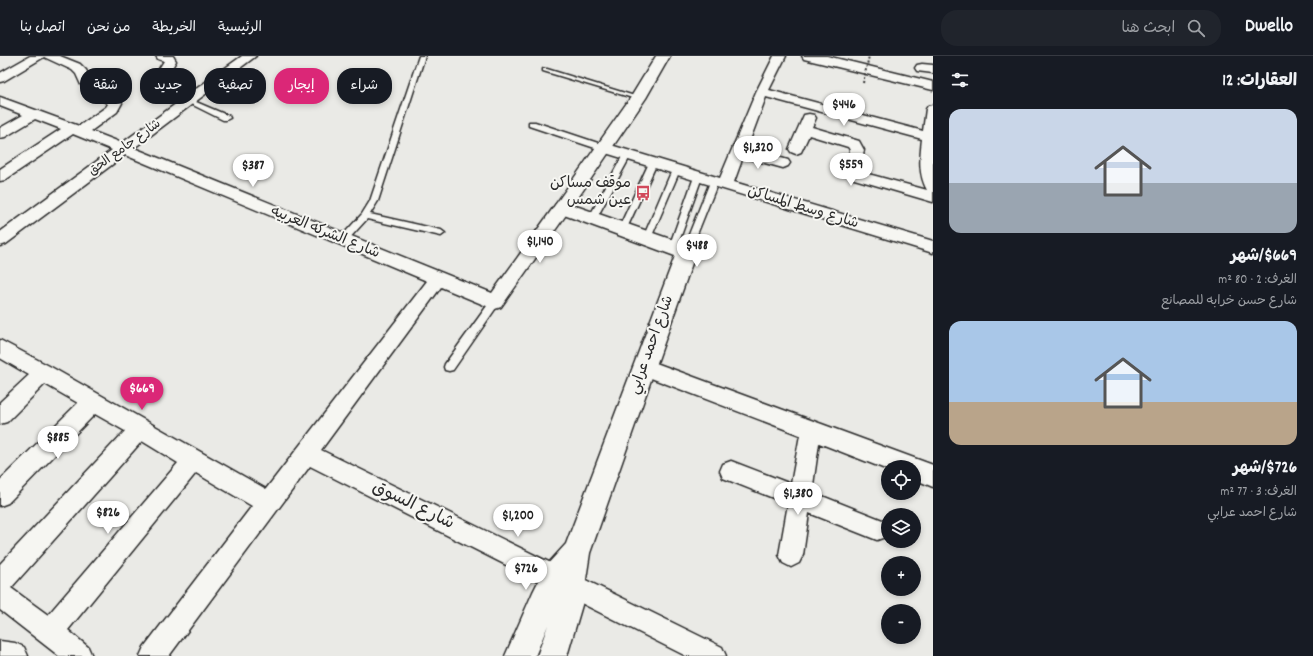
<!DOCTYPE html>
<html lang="ar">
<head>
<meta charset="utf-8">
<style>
  :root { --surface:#171b24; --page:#20242c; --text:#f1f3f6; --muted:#9ea1a6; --line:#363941; --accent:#db2777 }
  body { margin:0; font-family:Dekko,"Playpen Sans Arabic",sans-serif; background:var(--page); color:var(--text); direction:rtl; height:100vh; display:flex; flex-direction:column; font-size:15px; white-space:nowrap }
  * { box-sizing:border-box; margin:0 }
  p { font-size:13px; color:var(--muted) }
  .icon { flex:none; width:22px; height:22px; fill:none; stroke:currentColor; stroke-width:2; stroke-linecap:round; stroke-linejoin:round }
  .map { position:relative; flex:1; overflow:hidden; direction:ltr }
  .sheet { display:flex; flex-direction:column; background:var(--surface); width:380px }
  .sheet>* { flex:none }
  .guide { position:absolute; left:12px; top:12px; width:380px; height:36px; direction:rtl; display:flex; gap:8px }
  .buttons { position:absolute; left:881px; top:404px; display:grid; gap:8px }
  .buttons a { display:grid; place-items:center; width:40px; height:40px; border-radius:50%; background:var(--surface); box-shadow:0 2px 6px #0003; font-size:20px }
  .price { position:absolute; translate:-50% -34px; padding:0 9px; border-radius:14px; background:#fff; color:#222; font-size:13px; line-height:26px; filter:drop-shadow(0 1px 2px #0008) }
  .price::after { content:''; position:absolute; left:50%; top:24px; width:12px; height:9px; margin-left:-6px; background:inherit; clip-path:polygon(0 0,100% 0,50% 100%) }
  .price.selected { background:var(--accent); color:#fff }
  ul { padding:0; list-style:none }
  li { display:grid; align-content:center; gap:8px; height:212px; padding:0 16px }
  li span { display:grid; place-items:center; height:124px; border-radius:12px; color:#555 }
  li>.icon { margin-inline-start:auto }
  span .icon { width:72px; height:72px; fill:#fffc; stroke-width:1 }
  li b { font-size:17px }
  h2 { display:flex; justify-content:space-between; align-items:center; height:48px; padding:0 16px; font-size:17px }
  .chip { padding:0 14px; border-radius:16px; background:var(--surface); box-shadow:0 2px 6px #0003; font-size:14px; line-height:36px }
  .chip.selected { background:var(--accent); color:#fff }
  header { display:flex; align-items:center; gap:24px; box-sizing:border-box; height:56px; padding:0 20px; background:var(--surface); border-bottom:1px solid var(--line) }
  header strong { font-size:19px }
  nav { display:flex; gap:22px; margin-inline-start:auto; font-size:14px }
  .search { width:280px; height:36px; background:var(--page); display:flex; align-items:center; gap:10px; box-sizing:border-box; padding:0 14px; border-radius:16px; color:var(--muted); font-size:15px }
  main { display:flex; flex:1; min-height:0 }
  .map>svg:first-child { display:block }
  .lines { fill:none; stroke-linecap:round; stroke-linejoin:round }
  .service-casing { stroke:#2b2b2b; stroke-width:3 }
  .minor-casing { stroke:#2b2b2b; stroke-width:3 }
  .tertiary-casing { stroke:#2b2b2b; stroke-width:3 }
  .secondary-casing { stroke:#2b2b2b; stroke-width:3 }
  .service { fill:#f6f6f2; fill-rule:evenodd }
  .minor { fill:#f6f6f2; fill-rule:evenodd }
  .tertiary { fill:#f6f6f2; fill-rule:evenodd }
  .secondary { fill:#f6f6f2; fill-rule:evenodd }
  .path-bridge { stroke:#2b2b2b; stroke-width:2; stroke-dasharray:2 2; stroke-linecap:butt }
  .labels { text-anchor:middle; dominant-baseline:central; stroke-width:4; stroke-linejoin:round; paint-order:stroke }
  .far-street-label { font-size:13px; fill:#2b2b2b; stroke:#f6f6f2 }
  .poi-label { font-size:15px; fill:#2b2b2b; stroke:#f6f6f2; text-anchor:end }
  .street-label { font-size:15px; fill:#2b2b2b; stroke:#f6f6f2 }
  .near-street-label { font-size:18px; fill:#2b2b2b; stroke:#f6f6f2 }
</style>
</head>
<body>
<header>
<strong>Dwello</strong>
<div class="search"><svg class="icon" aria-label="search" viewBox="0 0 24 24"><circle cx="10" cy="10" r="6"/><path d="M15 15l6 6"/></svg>ابحث هنا</div>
<nav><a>الرئيسية</a><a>الخريطة</a><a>من نحن</a><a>اتصل بنا</a></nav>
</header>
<main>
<section class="sheet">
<h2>العقارات: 12<svg class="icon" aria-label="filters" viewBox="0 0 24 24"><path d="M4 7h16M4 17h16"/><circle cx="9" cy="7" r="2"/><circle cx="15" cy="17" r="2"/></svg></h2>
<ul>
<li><span style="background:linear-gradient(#c9d6e8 60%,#9aa5b1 0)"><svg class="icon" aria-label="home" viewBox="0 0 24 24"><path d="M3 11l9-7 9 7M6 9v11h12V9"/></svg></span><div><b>$669/شهر</b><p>الغرف: 2 · 80 m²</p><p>شارع حسن خرابه للمصانع</p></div></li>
<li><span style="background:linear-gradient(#a9c7e8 65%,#b9a48a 0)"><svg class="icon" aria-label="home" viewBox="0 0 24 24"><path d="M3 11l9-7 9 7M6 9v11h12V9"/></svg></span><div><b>$726/شهر</b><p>الغرف: 3 · 77 m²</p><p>شارع احمد عرابي</p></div></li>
</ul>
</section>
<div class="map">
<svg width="933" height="600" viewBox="0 0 933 600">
  <rect width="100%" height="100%" fill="#eaeae6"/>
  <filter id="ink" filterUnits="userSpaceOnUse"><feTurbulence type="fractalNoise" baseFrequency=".025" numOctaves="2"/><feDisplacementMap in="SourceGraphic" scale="8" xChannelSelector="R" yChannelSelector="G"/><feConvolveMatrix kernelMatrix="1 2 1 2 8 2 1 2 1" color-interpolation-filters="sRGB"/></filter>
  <g filter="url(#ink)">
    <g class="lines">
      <!-- service casing -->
      <g class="service-casing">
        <path id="service" d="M419 0H425L378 145 370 158 441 174 445 177 441 180 367 163 346 186H340L339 184 340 182 362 158 370 145Z
          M543 13H547L641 42 636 43 543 15Z
          M189 43 229 60 230 62 226 64H223L187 46 186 45Z
          M529 66H535L607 90 608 92 607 94H601L529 70Z
          M624 97H627L631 99 595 165H589L588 163Z
          M653 104 657 107 626 174 622 177 619 176 618 174 649 107Z
          M676 111 680 114 651 182 647 185 644 184 643 182 672 114Z
          M698 118 702 121 677 191 673 194 670 193 669 191 694 121Z
          M714 123 718 126 690 196 689 198H683L682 196 710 126Z
          M495 242 498 243 500 246 498 249 453 314 449 315 445 314 444 311 445 308 492 243Z"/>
      </g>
      <!-- minor casing -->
      <g class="minor-casing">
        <path id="minor" d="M30 0H60L80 8 86 14 91 24 120 44 122 47 117 56 91 75 122 87 188 39C176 35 161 31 154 21L155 19 164 5 158 3 156 0H173L176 5 167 20 196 33 242 0H256L134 92 492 237 556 148 562 147 568 148 570 152 568 156 501 251 495 253 489 251 441 231 321 394 722 591 726 600H686L310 410 169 600H140L144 591 252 450 196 417 68 574 88 591 92 600H59L0 554V508L125 375 95 358 8 447 0 450V424L78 347 45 328 7 366 0 368V346L29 319 0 302V284L51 311 266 433 427 225 125 99 6 188 0 190V176L112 94 73 78 5 124 0 125V113L61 73 35 63 5 81 0 82V72L23 59 0 50V41L79 70 106 51 108 48 81 29 76 18 72 14 44 1 4 25 0 26V17ZM142 385 178 407 48 559 11 532Z
          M774 0H786L769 34 923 75 926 53 928 50 933 49V146L851 122 845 113 850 94 848 91 809 79 801 96 796 98 791 96 789 93 804 59 809 58 814 59 816 62 812 71 859 85 864 94 859 113 861 116 927 134C918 118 920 101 922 83L766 41 747 92 788 104 790 107 788 110 783 112 743 101 734 126 933 185V197L599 95 597 92 599 89 604 87 720 122 756 36Z
          M645 303 933 409V431L914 423V411H888V414L819 387 812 436 885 465 888 472 885 481 877 484 809 457 803 499 799 507 791 511 783 507 779 499 788 448 723 422 720 415 723 408 731 405 791 428 800 379 638 317 635 311 638 305Z
          M0 585 15 587 24 591 28 600H0Z"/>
      </g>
      <!-- tertiary casing -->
      <g class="tertiary-casing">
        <path id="tertiary" d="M656 0H670L646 42 573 149 693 191 696 196 590 497 582 549 567 600H537L548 569 535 600H505L533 536 546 510 566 488 675 200 556 156 553 152 631 41Z"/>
      </g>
      <!-- secondary casing -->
      <g class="secondary-casing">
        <path id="secondary" d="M802 0H827L933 26V34L804 3Z
          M922 8 933 9V17L917 15 915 12 917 9Z"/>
      </g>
      <!-- service -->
      <use href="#service" class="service"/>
      <!-- minor -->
      <use href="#minor" class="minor"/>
      <!-- tertiary -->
      <use href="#tertiary" class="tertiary"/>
      <!-- secondary -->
      <use href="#secondary" class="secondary"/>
      <!-- path-bridge -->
      <path class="path-bridge" d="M863 27 869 0"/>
    </g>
  </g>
  <!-- icons -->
  <defs>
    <g id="bus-bare" transform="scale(1.2)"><path d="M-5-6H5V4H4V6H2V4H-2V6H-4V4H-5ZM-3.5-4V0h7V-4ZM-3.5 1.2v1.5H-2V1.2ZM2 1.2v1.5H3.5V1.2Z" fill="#d1495b" stroke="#f6f6f2" stroke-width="2.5" paint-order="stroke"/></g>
  </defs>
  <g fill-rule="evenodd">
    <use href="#bus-bare" x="643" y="137"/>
  </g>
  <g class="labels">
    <!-- far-street labels -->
    <g class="far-street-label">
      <text transform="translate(125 92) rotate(-36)">شارع جامع الحق</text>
    </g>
    <!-- poi labels -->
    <g class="poi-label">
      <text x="631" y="128">موقف مساكن<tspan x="631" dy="17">عين شمس</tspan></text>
    </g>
    <!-- street labels -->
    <g class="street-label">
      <text transform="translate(803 152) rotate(17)">شارع وسط المساكن</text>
      <text transform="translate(325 177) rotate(22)">شارع الشركه العربيه</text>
      <text transform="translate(652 289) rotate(-70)">شارع احمد عرابي</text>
    </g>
    <!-- near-street labels -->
    <g class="near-street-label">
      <text transform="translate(413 450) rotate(26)">شارع السوق</text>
    </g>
  </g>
</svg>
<div class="buttons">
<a><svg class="icon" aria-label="locate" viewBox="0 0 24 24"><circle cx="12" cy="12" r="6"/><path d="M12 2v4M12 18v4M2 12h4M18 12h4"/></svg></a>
<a><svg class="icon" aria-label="layers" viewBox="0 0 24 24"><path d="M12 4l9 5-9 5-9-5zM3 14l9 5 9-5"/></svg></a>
<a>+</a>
<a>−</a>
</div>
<b class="price" style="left:844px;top:71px">$446</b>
<b class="price" style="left:758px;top:114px">$1,320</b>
<b class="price" style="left:851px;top:131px">$559</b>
<b class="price" style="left:253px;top:132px">$387</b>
<b class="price" style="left:540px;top:208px">$1,140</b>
<b class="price" style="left:697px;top:212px">$488</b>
<b class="price selected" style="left:142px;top:355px">$669</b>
<b class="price" style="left:58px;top:404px">$885</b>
<b class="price" style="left:798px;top:460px">$1,380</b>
<b class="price" style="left:108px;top:479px">$826</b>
<b class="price" style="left:518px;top:482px">$1,200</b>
<b class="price" style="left:526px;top:535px">$726</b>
<div class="guide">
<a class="chip">شراء</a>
<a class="chip selected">إيجار</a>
<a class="chip">تصفية</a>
<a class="chip">جديد</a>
<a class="chip">شقة</a>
</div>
</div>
</main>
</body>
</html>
